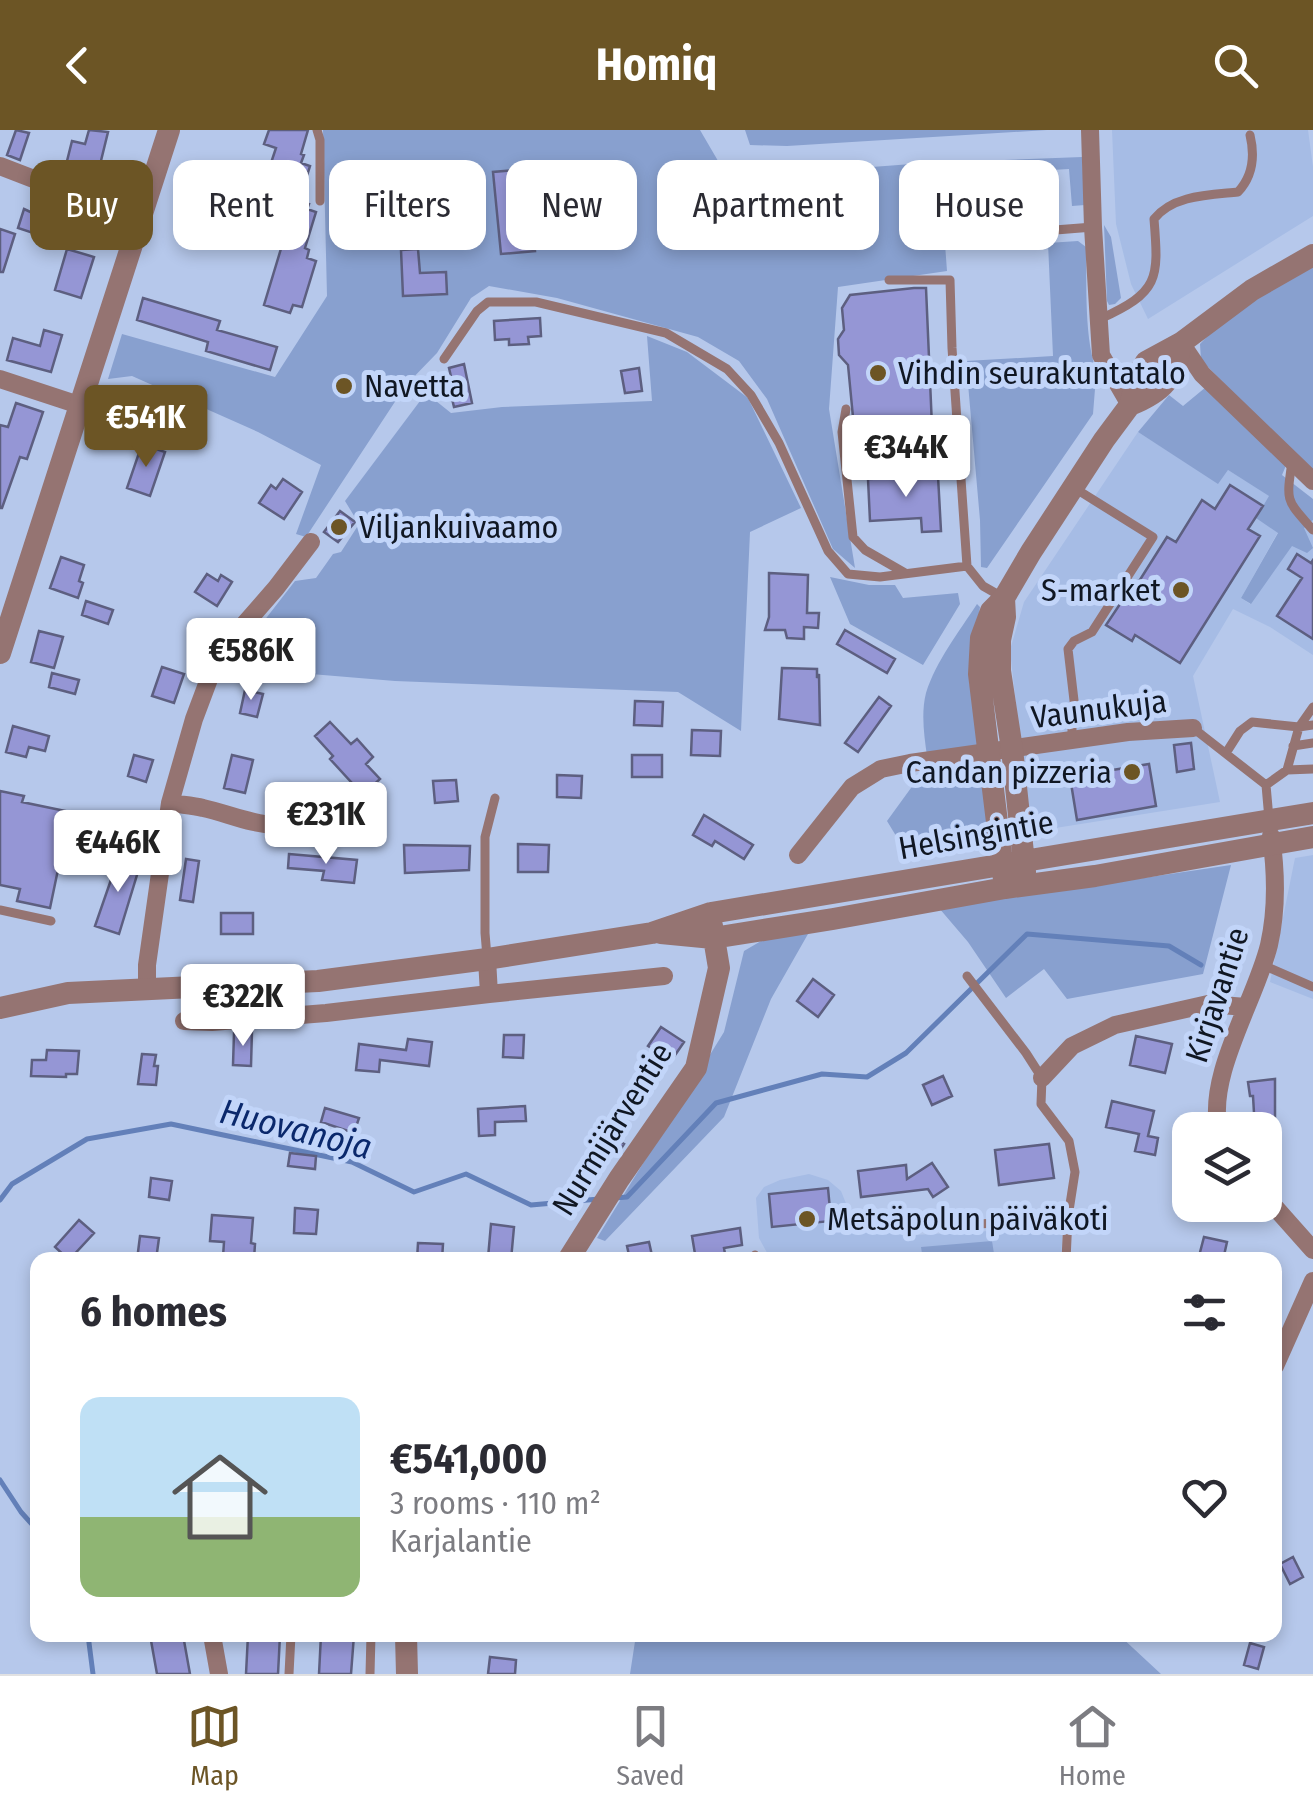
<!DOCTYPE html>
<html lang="en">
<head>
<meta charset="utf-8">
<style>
  :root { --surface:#fff; --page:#f7f7f7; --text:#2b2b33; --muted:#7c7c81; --line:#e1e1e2; --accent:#6c5525 }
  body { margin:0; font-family:"Fira Sans Condensed",sans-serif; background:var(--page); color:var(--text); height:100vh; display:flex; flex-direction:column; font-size:38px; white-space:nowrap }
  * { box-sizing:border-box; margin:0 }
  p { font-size:32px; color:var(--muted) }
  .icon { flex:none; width:55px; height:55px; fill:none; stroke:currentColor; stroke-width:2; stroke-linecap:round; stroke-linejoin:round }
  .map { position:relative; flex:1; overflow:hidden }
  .sheet { position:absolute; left:30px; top:1122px; width:1252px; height:390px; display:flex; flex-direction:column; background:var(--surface); border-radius:20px; box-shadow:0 5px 15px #0003 }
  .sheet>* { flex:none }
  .top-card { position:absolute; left:30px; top:30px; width:1255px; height:90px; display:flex; gap:20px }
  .buttons { position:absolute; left:1172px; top:982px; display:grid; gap:20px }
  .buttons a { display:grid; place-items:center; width:110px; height:110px; border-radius:20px; background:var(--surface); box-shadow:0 5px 15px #0003; font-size:50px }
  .price { position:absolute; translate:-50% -85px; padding:0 22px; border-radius:10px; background:#fff; color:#222; font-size:32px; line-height:65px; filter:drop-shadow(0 2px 5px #0008) }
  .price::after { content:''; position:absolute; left:50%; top:60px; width:30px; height:22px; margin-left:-15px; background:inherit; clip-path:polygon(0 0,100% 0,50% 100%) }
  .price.active { background:var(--accent); color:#fff }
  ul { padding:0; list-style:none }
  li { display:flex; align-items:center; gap:30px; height:250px; padding:0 50px }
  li+li { border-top:2px solid var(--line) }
  li span { display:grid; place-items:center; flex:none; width:280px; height:200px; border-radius:20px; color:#555 }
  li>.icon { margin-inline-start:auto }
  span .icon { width:120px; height:120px; fill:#fffc; stroke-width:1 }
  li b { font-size:42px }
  h2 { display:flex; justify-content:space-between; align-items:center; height:120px; padding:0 50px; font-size:42px }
  .chip { padding:0 35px; border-radius:20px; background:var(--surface); box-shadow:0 5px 15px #0003; font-size:35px; line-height:90px }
  .chip.active { background:var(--accent); color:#fff }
  header { display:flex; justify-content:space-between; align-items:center; height:130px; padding:0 50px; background:var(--accent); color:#fff; font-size:45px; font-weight:700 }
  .dock { display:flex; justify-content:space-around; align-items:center; height:140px; border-top:2px solid var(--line); background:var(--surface); font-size:28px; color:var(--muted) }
  .dock a { display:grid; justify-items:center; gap:5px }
  .dock .active { color:var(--accent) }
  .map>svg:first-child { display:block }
  .built { fill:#a6bce5 }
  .green { fill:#88a0cf }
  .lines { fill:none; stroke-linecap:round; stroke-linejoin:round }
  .stream { stroke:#6380b9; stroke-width:5 }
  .building { fill:#9596d5; stroke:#5d5f80; stroke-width:2.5 }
  .service { stroke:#957472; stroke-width:9 }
  .minor { stroke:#957472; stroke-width:18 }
  .tertiary { stroke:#957472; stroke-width:22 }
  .poi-dot { fill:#6c5525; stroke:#c2d5f9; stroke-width:4 }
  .labels { text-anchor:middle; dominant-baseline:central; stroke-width:10; stroke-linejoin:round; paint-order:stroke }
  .poi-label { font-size:32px; fill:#101723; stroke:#c2d5f9; text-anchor:start }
  .street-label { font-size:32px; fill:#101723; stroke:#c2d5f9 }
  .water-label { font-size:35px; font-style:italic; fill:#0a286c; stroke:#c2d5f9 }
</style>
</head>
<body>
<header><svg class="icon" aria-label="back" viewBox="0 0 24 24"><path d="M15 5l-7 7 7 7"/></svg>Homiq<svg class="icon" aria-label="search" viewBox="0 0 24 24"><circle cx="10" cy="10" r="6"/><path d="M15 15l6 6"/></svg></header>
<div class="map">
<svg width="1313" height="1544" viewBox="0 0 1313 1544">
  <rect width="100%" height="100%" fill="#b6c8eb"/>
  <!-- built -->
  <path class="built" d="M1112 0H1308L1313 37V86L1148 189 1131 154 1116 94Z
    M1138 302 1218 353 1228 340 1270 366 1278 402 1241 468 1250 474 1303 398 1313 390V525L1270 497 1233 479 1193 546 1220 672 1030 702 1010 520 1024 472Z
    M1313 725V869L1270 852 1295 728Z
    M809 1044 828 1050 841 1061 849 1081 867 1098 914 1105 1063 1097 1061 1130H771L759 1108 756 1068 764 1057 780 1050Z"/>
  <!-- green -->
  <path class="green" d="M323 0H700L721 36 740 47 925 33 1082 27 1085 75 1072 76 1069 39 940 46 947 141 838 157 829 279 855 438 833 419 767 269 739 231 698 207 557 168 489 156 471 168 437 223 406 255 306 407 296 404 321 335 258 302 132 246 108 249 122 204 275 247 327 166Z
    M745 0H1047L787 16 750 15Z
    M1104 95 1111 107 1121 168 1115 174 1109 175 1107 171Z
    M1078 111 1086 117C1087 149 1083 224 1101 248L1095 259 1093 284 987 438 981 437 980 390 966 231 1053 226 1048 113Z
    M1313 134V344L1201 230 1200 214C1230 181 1274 156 1313 134Z
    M647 206 687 222 748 268 801 378 750 402 741 601 678 562 395 551 228 537 295 451 316 448 333 424 341 422 359 394 345 371 426 263 451 283 502 277 652 271Z
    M1206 257 1287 333 1282 345 1313 369V390L1304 398 1313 418 1307 423 1292 416 1251 474 1241 468 1278 403 1256 388 1269 366 1228 340 1218 354 1138 302 1169 265 1183 276Z
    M830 447 869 455H895L903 468 958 463 960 474 923 535 850 494Z
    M977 474 980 477 969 550 980 616 927 626C924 605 921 583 926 563 936 531 959 502 977 474Z
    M924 640 982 641 992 706 904 719 887 691Z
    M1231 735 1203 844 1067 869 1044 839 1006 868 968 812 939 778Z
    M776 802 808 804 771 869 724 987 605 1111 597 1108 724 902 744 821Z
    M992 1111 995 1130H923L921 1117Z
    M636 1505H1119L1161 1544H630Z"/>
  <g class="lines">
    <!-- stream -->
    <path class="stream" d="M615 1068 627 1067 716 973 822 944 867 947 906 923 1027 804 1169 816 1201 835
      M0 1070 12 1054 87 1009 171 994 352 1032 414 1062 466 1044 531 1075 599 1069
      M0 1350 21 1382 38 1401
      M88 1505 93 1544"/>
  </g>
  <!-- building -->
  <path class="building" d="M16 0 29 3 20 30 7 25Z
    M89 0 108 2 97 47 65 39 72 11 85 14Z
    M269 0H308L301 24 304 25 301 33 310 36 299 71 309 74 307 79 316 82 305 118 309 120 307 128 316 131 302 177 293 175 290 183 264 175 283 112 272 108 288 55 266 48 276 18 264 14Z
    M527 39 535 121 501 124 493 42Z
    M24 79 39 86 78 96 75 110 34 99 33 103 18 98Z
    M194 88 218 95 213 110 189 103Z
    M0 99 15 104 3 142H0Z
    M67 119 94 127 81 168 55 160Z
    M418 119 420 143 446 142 447 164 403 166 401 120Z
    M914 158H926L933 320 857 329 848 235 839 225 838 209 844 200 842 178 850 165Z
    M143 168 220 191 217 200 277 217 270 240 206 221 208 212 137 190Z
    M540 188 541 206 528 207 529 214 509 215V209L495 210 494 191Z
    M44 200 62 205 51 242 7 230 13 208 40 216Z
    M464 234 472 273 454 277 448 252 452 251 449 238Z
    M639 238 642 261 625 263 621 241Z
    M16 273 43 282 27 329 20 327 2 378H0V295L8 297Z
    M142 314 165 322 150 366 127 358Z
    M938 346 941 401 922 402 921 388 870 391 868 349Z
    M283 349 302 362 284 389 259 373 271 355 276 359Z
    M1230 355 1263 376 1248 399 1260 406 1180 533 1135 505 1132 511 1106 495 1128 462 1131 464 1167 407 1176 412 1202 370 1215 379Z
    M340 381 355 392 338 412 324 402Z
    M1297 424 1311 433 1313 430V509L1277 486 1302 448 1288 439Z
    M61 427 84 435 79 451 83 453 78 468 50 458Z
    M769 443 808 445 807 483H819L818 498 804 497V509L787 508 785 500H765L769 487Z
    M207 444 218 451 221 445 232 452 217 476 195 462Z
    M86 471 113 480 108 494 82 485Z
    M845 500 895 529 887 543 837 514Z
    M39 501 63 507 54 538 31 532Z
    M162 537 184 544 174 573 152 566Z
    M782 538 817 539V548L819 544 820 595 779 589Z
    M52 543 79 550 75 564 49 557Z
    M245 560 263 564 257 587 240 583Z
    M879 567 891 576 858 622 845 613Z
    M635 571 663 572 662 596 634 595Z
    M330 592 351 614 357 609 373 627 366 634 380 649 363 665 330 629 333 626 315 606Z
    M13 596 49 606 45 621 29 617 26 627 6 622Z
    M692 600 721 601 720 626 691 625Z
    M1191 613 1194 639 1177 642 1174 615Z
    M134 625 153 630 146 652 128 646Z
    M232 625 253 630 245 663 224 658Z
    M632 625H662V647H632Z
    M1149 634 1156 676 1077 690 1070 647Z
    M557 645 582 646 581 668 557 667Z
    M456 650 458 671 435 673 433 651Z
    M0 661 24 666 22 672 70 682 50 778 17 771 20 759 0 755Z
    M704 685 753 715 744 729 715 711 712 716 693 705Z
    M518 714 549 715 548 742H518Z
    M404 715 470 716 469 740 405 743Z
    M289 724 357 730 354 753 322 750 324 741 288 738Z
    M111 727 140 735 119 804 95 796 113 744 107 742Z
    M186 729 199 731 193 772 180 770Z
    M221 783H253V804H221Z
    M813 849 834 865 818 887 797 871Z
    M661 897 684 912 671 931 648 916Z
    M252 901 251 936 233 935 234 903Z
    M504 905H524L523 928 503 927Z
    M1136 906 1172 914 1165 943 1130 935Z
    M408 909 432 912 429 936 380 930 379 942 356 940 359 914 406 920Z
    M47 920 79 921 77 944H66V947L31 946 32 930H46Z
    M142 924 156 925 154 936H158L156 955 138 954Z
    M943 946 952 966 932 975 923 955Z
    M1275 949V1000H1255L1253 966H1250L1248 952Z
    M1112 971 1154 981 1148 1006 1158 1008 1155 1025 1135 1021 1139 1004 1106 997Z
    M525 976 526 991 495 992V1005L479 1006 478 979Z
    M325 978 359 988 354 1003 321 992Z
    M603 1002 624 1014 617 1025 597 1013Z
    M1049 1014 1054 1048 999 1055 995 1020Z
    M290 1023 316 1026 315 1039 288 1036Z
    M932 1033 948 1057 933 1067 928 1059 861 1067 858 1041 906 1035 907 1049Z
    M151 1048 172 1051 169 1070 149 1067Z
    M828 1058 831 1091 772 1097 769 1064Z
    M295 1078 318 1080 316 1104 294 1103Z
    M212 1085 253 1088 251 1113 255 1114 254 1129 223 1127 224 1112 210 1111Z
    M79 1090 94 1103 69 1130 55 1117Z
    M491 1094 514 1097 511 1130 488 1128Z
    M740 1098 742 1115 724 1118 726 1130H696L692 1106Z
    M140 1106 159 1108 156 1130H137Z
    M1204 1107 1227 1112 1223 1130H1198Z
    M649 1112 653 1130H630L627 1116Z
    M418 1113 443 1114 442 1130H417Z
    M1293 1427 1303 1447 1290 1454 1280 1434Z
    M150 1505H183L190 1544H157Z
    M248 1505H280L278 1544H246Z
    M321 1505H354L351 1544H319Z
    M1250 1513 1264 1517 1258 1539 1244 1535Z
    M490 1527 516 1530 515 1544H488Z"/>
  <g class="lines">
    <!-- service -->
    <path class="service" d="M317 0 320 10V71
      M953 105 980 106 1093 97
      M889 150H950L952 218 967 436 983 456 1004 468
      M1100 189C1159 162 1159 150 1154 89 1173 65 1209 65 1238 62 1253 46 1255 26 1250 5
      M444 229 477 181 488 172H536L666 203 727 239 751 265 779 313 828 421 848 444 880 447 967 436
      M846 279 842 302 853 407 865 420 905 443
      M1292 332C1286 373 1286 369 1313 400
      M847 341 961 332
      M1193 598 1266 655 1269 689
      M1072 609V589L1075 579 1068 519 1074 511 1092 502 1153 407 1076 359
      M1293 616 1313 613
      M1226 623 1240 601 1252 592 1299 597 1313 577
      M1287 640 1313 639
      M1266 655 1287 640 1299 597 1313 595
      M0 780 51 791
      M487 827 485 803V707L495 668
      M1263 835 1313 857
      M967 846 1026 923 1042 948 1041 974 1069 1011 1075 1042 1068 1087 1066 1130
      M865 1089 952 1095 1024 1092 1068 1087
      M755 1125 759 1130
      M289 1544 291 1505
      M370 1544 371 1505"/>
    <!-- minor -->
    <path class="minor" d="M1090 0 1093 97 1101 225 1130 275
      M0 36 140 90
      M1181 213 1202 244 1313 351
      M0 249 79 275
      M170 673C181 675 192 675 203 678 241 686 287 713 317 676
      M798 725 852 657 881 639 910 633 1128 602 1193 598
      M147 859V835L170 673 194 589 209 549 235 505 276 458 311 412
      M489 864 664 846
      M184 891 212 892 326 883 489 864 487 829
      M1042 948 1072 916 1115 895 1208 874 1246 877
      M1219 1000C1206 946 1256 869 1269 815 1277 780 1276 741 1271 706
      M1265 1066 1313 1120
      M1275 1236 1313 1151
      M212 1505 219 1544"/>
    <!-- tertiary -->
    <path class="tertiary" d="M1130 275C1163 262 1175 248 1181 213
      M1004 468 1005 487 1000 510V541L1012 619 1025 742
      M0 523 169 0
      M1005 758 979 544 981 508 991 481 1004 468 1031 422 1104 310 1130 275 1137 247 1146 232 1181 213 1252 160 1313 125
      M661 803 713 808 833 789 1005 758 1095 746 1313 707
      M0 878 68 863 318 851 487 829 652 803 711 783 1313 683
      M568 1130 619 1049 696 938 719 838 712 796
      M406 1505 407 1544"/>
  </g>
  <!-- markers -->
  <g class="poi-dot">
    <circle cx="878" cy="243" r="10"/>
    <circle cx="344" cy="256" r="10"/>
    <circle cx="339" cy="397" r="10"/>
    <circle cx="1181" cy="460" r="10"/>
    <circle cx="1132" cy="642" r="10"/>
    <circle cx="807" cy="1089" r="10"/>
  </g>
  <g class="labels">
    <!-- poi labels -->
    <g class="poi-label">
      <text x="898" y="243">Vihdin seurakuntatalo</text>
      <text x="364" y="256">Navetta</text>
      <text x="359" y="397">Viljankuivaamo</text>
      <text x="1161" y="460" text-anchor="end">S-market</text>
      <text x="1112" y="642" text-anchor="end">Candan pizzeria</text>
      <text x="827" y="1089">Metsäpolun päiväkoti</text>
    </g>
    <!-- street labels -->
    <g class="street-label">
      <text transform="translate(1099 579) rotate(-7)">Vaunukuja</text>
      <text transform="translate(976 705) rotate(-10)">Helsingintie</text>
      <text transform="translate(1217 865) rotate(-72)">Kirjavantie</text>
      <text transform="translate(612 999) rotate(-58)">Nurmijärventie</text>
    </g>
    <!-- water labels -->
    <g class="water-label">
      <text transform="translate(296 999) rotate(14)">Huovanoja</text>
    </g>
  </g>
</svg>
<div class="buttons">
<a><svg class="icon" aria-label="layers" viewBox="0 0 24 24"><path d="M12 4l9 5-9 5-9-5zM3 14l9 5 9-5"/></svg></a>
</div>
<b class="price active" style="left:146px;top:340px">€541K</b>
<b class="price" style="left:906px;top:370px">€344K</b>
<b class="price" style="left:251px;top:573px">€586K</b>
<b class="price" style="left:326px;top:737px">€231K</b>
<b class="price" style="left:118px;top:765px">€446K</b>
<b class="price" style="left:243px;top:919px">€322K</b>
<div class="top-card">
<a class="chip active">Buy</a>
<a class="chip">Rent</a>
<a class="chip">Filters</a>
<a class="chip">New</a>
<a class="chip">Apartment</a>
<a class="chip">House</a>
</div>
<section class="sheet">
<h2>6 homes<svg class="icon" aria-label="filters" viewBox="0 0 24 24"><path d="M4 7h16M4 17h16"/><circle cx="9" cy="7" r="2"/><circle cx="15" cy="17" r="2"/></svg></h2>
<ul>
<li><span style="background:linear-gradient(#bfe0f5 60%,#8fb573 0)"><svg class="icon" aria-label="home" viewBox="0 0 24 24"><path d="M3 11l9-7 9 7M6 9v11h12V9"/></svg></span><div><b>€541,000</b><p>3 rooms · 110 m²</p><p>Karjalantie</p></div><svg class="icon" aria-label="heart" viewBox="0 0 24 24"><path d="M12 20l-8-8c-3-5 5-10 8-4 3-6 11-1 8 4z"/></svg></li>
</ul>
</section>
</div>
<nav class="dock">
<a class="active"><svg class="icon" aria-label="map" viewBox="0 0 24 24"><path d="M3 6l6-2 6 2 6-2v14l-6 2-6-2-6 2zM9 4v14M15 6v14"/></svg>Map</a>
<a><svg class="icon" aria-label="saved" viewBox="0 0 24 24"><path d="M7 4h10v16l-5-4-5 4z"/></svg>Saved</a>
<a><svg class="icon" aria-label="home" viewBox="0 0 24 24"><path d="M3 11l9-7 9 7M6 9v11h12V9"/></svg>Home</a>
</nav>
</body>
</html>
